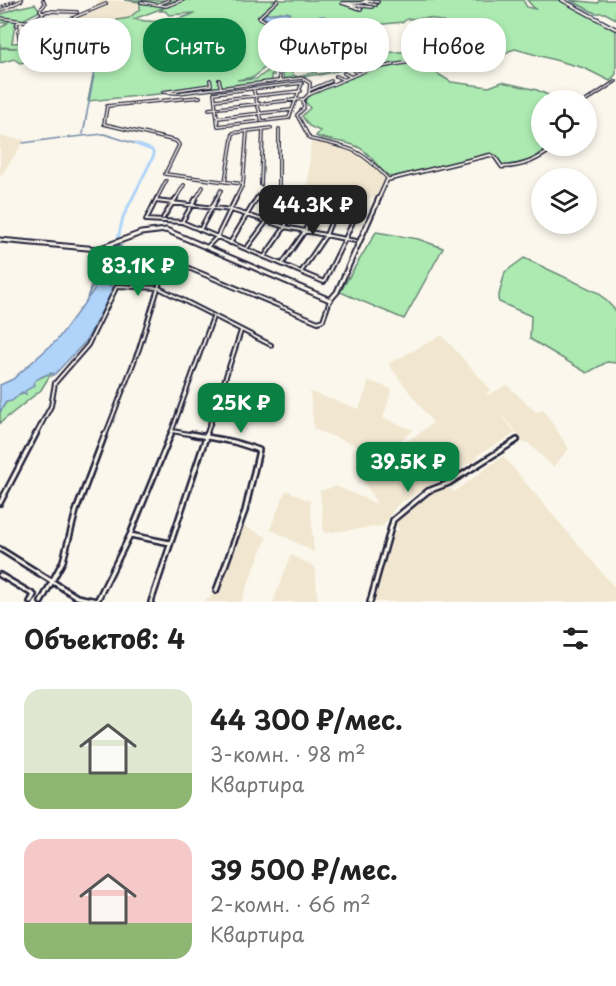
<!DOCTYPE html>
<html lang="ru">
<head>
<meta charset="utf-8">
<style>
  :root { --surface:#fff; --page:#f6f6f6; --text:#222; --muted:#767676; --accent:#0b8043 }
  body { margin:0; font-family:"Playpen Sans",sans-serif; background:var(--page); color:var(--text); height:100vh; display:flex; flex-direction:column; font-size:22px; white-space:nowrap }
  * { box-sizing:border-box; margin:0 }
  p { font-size:20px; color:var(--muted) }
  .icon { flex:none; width:33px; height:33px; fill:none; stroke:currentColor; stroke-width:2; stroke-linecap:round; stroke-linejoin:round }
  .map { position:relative; height:602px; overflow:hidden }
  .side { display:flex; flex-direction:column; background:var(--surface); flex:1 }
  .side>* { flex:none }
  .hud { position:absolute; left:18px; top:18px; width:580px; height:54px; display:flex; gap:12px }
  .controls { position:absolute; left:531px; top:90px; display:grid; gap:12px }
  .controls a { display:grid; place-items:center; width:66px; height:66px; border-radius:50%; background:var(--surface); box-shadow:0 3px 9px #0003; font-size:30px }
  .price { position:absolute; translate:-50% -51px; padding:0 14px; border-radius:12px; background:var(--accent); color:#fff; font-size:20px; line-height:39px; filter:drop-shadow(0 2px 3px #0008) }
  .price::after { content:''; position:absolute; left:50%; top:36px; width:18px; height:14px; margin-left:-9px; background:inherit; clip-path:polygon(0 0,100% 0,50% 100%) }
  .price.current { background:#222; color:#fff }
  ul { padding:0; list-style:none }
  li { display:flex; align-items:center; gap:18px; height:150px; padding:0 24px }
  li span { display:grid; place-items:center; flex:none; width:168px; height:120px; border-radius:18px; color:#555 }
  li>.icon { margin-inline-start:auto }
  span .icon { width:72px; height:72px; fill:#fffc; stroke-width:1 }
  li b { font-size:26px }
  h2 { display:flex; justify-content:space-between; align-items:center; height:72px; padding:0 24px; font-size:26px }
  .pill { padding:0 21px; border-radius:24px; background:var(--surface); box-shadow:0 3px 9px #0003; font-size:21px; line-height:54px }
  .pill.current { background:var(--accent); color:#fff }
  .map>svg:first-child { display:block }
  .built { fill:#f1e7d0 }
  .green { fill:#aceab1; stroke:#678676; stroke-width:1.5; fill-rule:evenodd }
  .water { fill:#b0d4f9; stroke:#778dad; stroke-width:1.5 }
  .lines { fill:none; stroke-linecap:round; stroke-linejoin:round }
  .stream { stroke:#778dad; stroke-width:1.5 }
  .river { stroke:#b0d4f9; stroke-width:3 }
  .minor-far2-casing { stroke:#22223b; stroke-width:4 }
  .minor-far1-casing { stroke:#22223b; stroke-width:6 }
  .minor-casing { stroke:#22223b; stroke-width:8 }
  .tertiary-far2-casing { stroke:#22223b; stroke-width:4 }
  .tertiary-far1-casing { stroke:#22223b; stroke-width:5 }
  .tertiary-casing { stroke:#22223b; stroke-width:7 }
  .secondary-casing { stroke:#22223b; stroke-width:4 }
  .trunk-casing { stroke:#22223b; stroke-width:4.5 }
  .minor-far2 { stroke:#fbf7ec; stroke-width:1.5 }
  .minor-far1 { stroke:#fbf7ec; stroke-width:2 }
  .minor { stroke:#fbf7ec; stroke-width:3 }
  .tertiary-far2 { stroke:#fbf7ec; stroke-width:1.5 }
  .tertiary-far1 { stroke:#fbf7ec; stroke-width:2 }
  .tertiary { stroke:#fbf7ec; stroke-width:3 }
  .secondary { stroke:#fbf7ec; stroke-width:1.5 }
  .trunk { stroke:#fbf7ec; stroke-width:2 }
  .rail-casing { stroke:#22223b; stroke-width:2 }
  .rail { stroke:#fbf7ec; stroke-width:1.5; stroke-dasharray:2; stroke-linecap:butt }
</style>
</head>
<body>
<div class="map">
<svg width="616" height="602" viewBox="0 0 616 602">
  <rect width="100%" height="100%" fill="#fbf7ec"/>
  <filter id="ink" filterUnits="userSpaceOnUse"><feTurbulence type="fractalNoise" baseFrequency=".0167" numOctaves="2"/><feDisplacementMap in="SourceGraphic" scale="12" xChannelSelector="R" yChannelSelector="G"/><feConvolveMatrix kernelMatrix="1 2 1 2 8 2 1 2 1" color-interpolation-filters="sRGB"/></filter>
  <g filter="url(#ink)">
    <!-- built -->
    <path class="built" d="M102 0 140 2 142 5 135 14 124 20 68 21 92 10 98 6 94 5Z
      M0 136 25 140 0 177Z
      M311 140 352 149 368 159 385 179 381 198 360 197 359 200 307 193Z
      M442 335 491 390 484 397 507 385 536 412 543 409 569 449 553 467 528 443 520 442 517 437 519 435 493 405 516 433 477 455 478 458 397 505 383 526 324 533 320 491 336 486 377 504 362 478 395 458 392 452 433 423 388 364Z
      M369 381 392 389 383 418 414 430 380 455 314 429 310 392 359 409Z
      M503 456 616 589V602H372L390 531 399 530 394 521 429 493 446 486 454 492Z
      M286 490 310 501 314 552 270 529Z
      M242 525 267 537 241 602H204L206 598 210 599 213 591 218 593Z
      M291 555 315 567 318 602H273Z"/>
    <!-- green -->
    <path class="green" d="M124 0H523L527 7 535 9 527 0H559L616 31V74L610 81 584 68 515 49 509 51 499 60C481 62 463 48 454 37L458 32 443 22 430 18 407 19 403 22 375 25H347L339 31 340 33 322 36 314 41 328 50 306 55 301 64 290 67 293 75 298 77 315 72 319 75C335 73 359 62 375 55L374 53 424 51 426 48 406 32 418 28C427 31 450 38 456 44L445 52 414 61 436 59 442 62 430 69 451 82 489 87 502 82 537 90 559 100H542V146H552L526 163 503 167 493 154 392 177C380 174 373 154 358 147 345 140 329 142 316 136L320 131 309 126 302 116 310 108 304 100 306 97 368 69C351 66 305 77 284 81L282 68 285 66 281 61 277 41 316 34 318 24 312 34 276 39 274 25 261 18 264 13V18L279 24 299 22 281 12 267 14 264 11 258 18 270 25 273 31 270 33 274 39 258 41H275L270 44V63L254 77 237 80 256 79 271 69 274 75H271L272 81 170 93 171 90 169 93 88 101 95 66 73 69V64L45 65 34 60 20 63 14 59 0 63V48H17L0 47V28L9 22 0 23V15L16 8 35 4 39 9 38 12 15 24 12 43 33 42 56 57 93 53 96 60 118 56 96 59 117 20 129 18 140 9V2ZM165 7 160 11H165L169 15 195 13C178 21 153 24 134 19Z
      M570 0 598 3 599 0H616V19L605 13H595Z
      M376 232 418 239 443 248 404 319 340 292Z
      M524 258 599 293 616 311V363L607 362 587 373 530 339 531 316 499 302 498 299 505 272Z
      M52 372 41 390 0 423V412L6 402 20 395 35 380Z"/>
    <!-- water -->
    <path class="water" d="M286 12 290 13 286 17C291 17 293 19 298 19 306 21 315 15 325 16L317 19 311 16 298 20 300 22 279 24 263 17 266 14Z
      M120 242 118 246H121L116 249 115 254 122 258 113 281 108 285 114 287 86 341 56 373 52 376 53 373C49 373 34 379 33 384L35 385 25 391 26 394 22 392 12 401 6 402 0 412V385L13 379 57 340 94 290 95 282 87 298 100 258 112 256 116 243Z"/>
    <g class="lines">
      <!-- stream -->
      <path class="stream" d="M566 0 616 27
        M94 50 96 59
        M89 101 97 60
        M83 134 89 102
        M63 138 104 134 136 144
        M23 143 60 138"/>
      <!-- river -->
      <path class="river" d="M118 239 123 217 154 155 152 150 136 144"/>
      <!-- minor-far2 casing -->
      <g class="minor-far2-casing">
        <path id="minor-far2" d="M43 0 45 4 40 10 43 13
          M278 0 259 17C281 29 277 58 280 81
          M367 0 361 3 369 1
          M369 1 378 2
          M141 2 166 6 183 0
          M342 3 361 9
          M342 3H361
          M366 3 376 5
          M159 4 169 0
          M345 4 372 7
          M0 18 31 22 68 21
          M68 20 106 4
          M47 21 51 32
          M31 22 47 11 77 12
          M20 38 51 32 53 36
          M20 42 17 23 21 21
          M353 70 358 73
          M344 73 351 77
          M336 76 344 80
          M210 80 211 85 163 92 178 93 302 78 310 83 309 95
          M219 80 221 88
          M302 83 289 118 218 126 214 93Z
          M253 88 262 121
          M310 90 331 81
          M200 97 107 106 104 124 176 141 179 145 165 174 243 184 235 200
          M215 100 301 91
          M209 109 303 99
          M217 118 292 110
          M279 129V188
          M388 179C359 147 350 148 310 139L297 115 304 108 303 100 308 95 369 69 434 58 440 54V48
          M225 182 233 133 271 128
          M243 184 247 131
          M261 185 263 129
          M156 200 166 181
          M175 200 184 185
          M195 200 203 187
          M216 200 221 190
          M257 200 259 195
          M275 200 276 197"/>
      </g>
      <!-- minor-far1 casing -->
      <g class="minor-far1-casing">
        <path id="minor-far1" d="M156 201 231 210 285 227 345 239 324 282 182 222 146 220 157 198
          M163 218 176 198
          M182 222 196 198
          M200 230 217 198
          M356 241 345 239 360 206
          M230 243 257 198
          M208 246 217 237 236 198
          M98 249 143 253 167 259 318 322 323 320 330 300
          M246 249 267 221 275 198
          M264 257 285 227 295 200
          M282 264 305 231 315 204
          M301 272 326 235 337 207
          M172 431 200 436
          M35 436 51 406 55 383 88 345 117 286 159 288 271 345
          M105 436 139 349 160 282 173 261
          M170 436 213 317
          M206 436 241 331"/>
      </g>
      <!-- minor casing -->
      <g class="minor-casing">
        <path id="minor" d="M191 434 234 442 259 450 245 511 216 591
          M0 503 36 434
          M130 535 170 543
          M0 549 77 597 97 601 130 535 171 434
          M0 575 34 595 30 602
          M41 602 63 561 76 511 105 434
          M151 602 207 434
          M370 602 393 520 428 491 449 483 517 440"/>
      </g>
      <!-- tertiary-far2 casing -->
      <g class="tertiary-far2-casing">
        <path id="tertiary-far2" d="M586 101 616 81"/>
      </g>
      <!-- tertiary-far1 casing -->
      <g class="tertiary-far1-casing">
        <path id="tertiary-far1" d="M378 200 387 180 490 155 495 157 502 167C523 167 539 159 556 146"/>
      </g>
      <!-- tertiary casing -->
      <g class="tertiary-casing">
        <path id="tertiary" d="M0 240 98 249 141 233 166 230 330 300 337 292 379 198"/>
      </g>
      <!-- secondary casing -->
      <g class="secondary-casing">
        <path id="secondary" d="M0 11 22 0"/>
      </g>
      <!-- trunk casing -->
      <g class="trunk-casing">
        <path id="trunk" d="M562 0 616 29"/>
      </g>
      <!-- minor-far2 -->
      <use href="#minor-far2" class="minor-far2"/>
      <!-- minor-far1 -->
      <use href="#minor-far1" class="minor-far1"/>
      <!-- minor -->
      <use href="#minor" class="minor"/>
      <!-- tertiary-far2 -->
      <use href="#tertiary-far2" class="tertiary-far2"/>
      <!-- tertiary-far1 -->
      <use href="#tertiary-far1" class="tertiary-far1"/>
      <!-- tertiary -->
      <use href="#tertiary" class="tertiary"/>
      <!-- secondary -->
      <use href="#secondary" class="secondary"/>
      <!-- trunk -->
      <use href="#trunk" class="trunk"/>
      <!-- rail casing -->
      <g class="rail-casing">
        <path id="rail" d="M0 7 15 0"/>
      </g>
      <!-- rail -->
      <use href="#rail" class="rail"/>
    </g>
  </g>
</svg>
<div class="controls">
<a><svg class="icon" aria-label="locate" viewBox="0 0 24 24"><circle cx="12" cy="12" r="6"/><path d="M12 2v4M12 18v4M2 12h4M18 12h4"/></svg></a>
<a><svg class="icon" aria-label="layers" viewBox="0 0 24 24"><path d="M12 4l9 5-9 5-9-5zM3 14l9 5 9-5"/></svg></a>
</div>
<b class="price current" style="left:313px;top:236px">44.3K ₽</b>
<b class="price" style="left:138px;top:297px">83.1K ₽</b>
<b class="price" style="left:241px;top:434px">25K ₽</b>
<b class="price" style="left:408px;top:493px">39.5K ₽</b>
<div class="hud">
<a class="pill">Купить</a>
<a class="pill current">Снять</a>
<a class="pill">Фильтры</a>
<a class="pill">Новое</a>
</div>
</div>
<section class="side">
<h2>Объектов: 4<svg class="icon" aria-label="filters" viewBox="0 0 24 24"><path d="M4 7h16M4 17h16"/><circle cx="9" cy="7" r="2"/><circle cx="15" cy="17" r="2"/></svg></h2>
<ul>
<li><span style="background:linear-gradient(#dfe7d0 70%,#8fb573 0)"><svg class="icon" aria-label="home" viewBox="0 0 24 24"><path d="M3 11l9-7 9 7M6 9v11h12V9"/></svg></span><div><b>44 300 ₽/мес.</b><p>3-комн. · 98 m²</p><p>Квартира</p></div></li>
<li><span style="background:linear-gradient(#f6c9c9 70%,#8fb573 0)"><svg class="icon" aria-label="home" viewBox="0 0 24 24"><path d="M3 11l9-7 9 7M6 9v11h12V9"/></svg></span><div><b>39 500 ₽/мес.</b><p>2-комн. · 66 m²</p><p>Квартира</p></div></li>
</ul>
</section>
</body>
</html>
